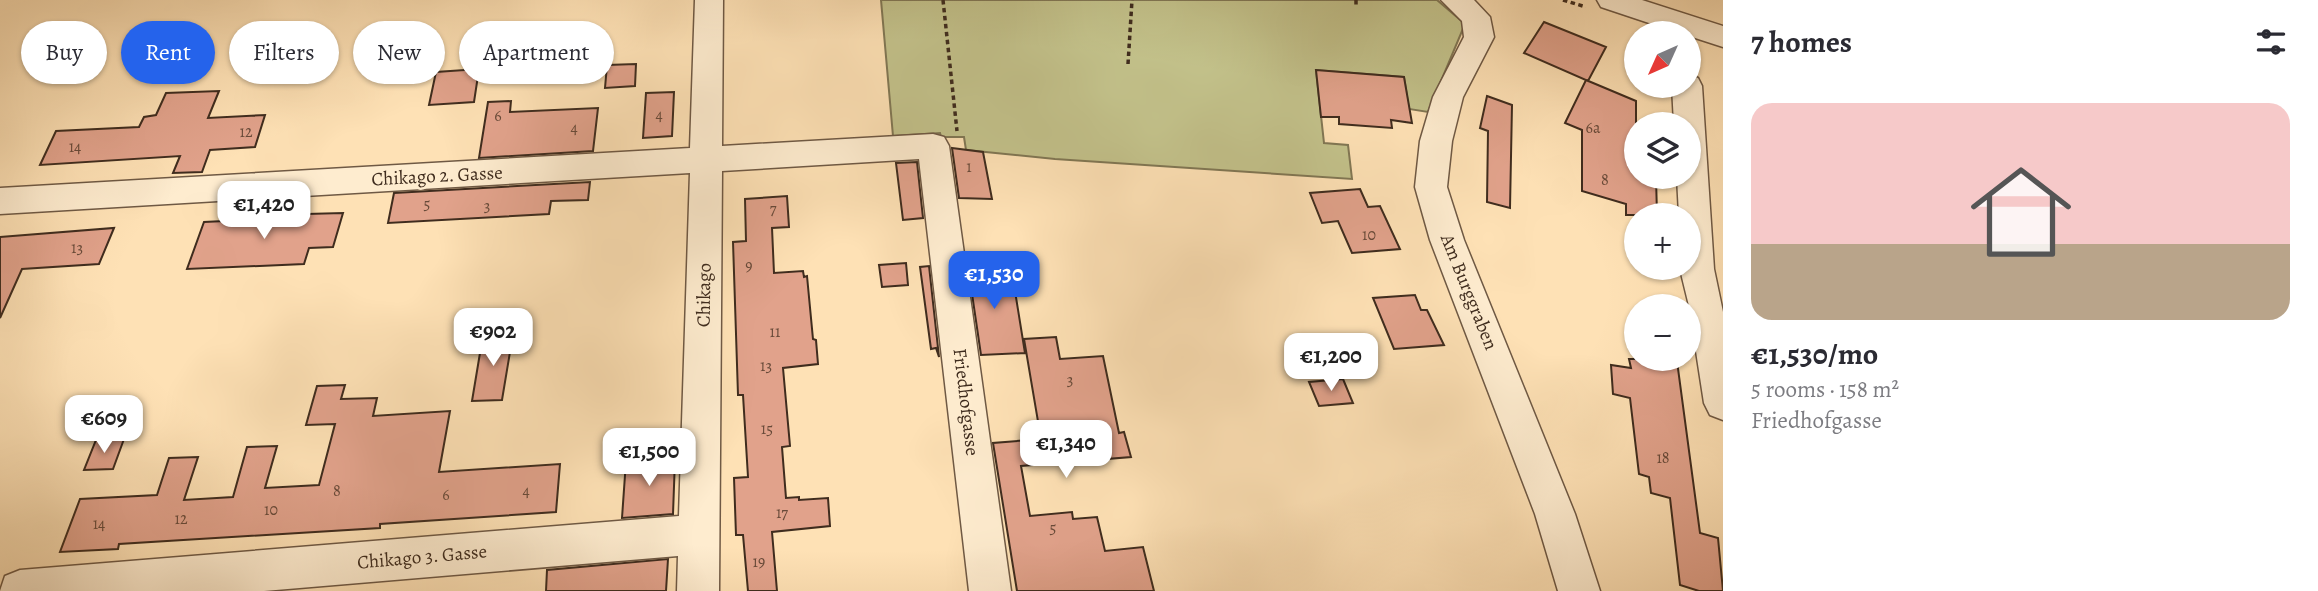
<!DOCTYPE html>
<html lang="en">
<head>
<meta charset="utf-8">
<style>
  :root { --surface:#fff; --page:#f7f7f7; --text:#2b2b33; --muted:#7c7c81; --accent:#2563eb }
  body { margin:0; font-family:Alegreya,serif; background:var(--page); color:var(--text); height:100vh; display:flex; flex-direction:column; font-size:26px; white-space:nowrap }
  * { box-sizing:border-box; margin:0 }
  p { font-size:23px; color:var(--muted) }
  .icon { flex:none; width:38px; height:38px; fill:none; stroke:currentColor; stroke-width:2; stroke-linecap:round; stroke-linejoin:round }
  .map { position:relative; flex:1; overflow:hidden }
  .details { display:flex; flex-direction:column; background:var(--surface); width:595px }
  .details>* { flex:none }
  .top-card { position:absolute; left:21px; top:21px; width:665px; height:63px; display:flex; gap:14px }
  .needle { width:46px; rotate:225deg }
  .tools { position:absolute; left:1624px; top:21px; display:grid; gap:14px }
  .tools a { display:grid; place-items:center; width:77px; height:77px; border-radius:50%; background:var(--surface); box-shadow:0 2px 5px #0004; font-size:35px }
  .price { position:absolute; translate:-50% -60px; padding:0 16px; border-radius:14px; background:#fff; color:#222; font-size:23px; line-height:46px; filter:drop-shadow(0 2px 4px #0008) }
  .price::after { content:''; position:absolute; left:50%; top:42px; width:21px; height:16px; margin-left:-10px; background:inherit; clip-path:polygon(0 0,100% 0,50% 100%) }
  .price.selected { background:var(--accent); color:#fff }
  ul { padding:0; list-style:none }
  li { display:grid; align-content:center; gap:14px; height:371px; padding:0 28px }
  li span { display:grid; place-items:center; height:217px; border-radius:21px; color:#555 }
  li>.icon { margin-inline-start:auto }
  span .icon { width:126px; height:126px; fill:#fffc; stroke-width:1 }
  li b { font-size:30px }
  h2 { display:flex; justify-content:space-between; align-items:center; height:84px; padding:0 28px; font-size:30px }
  .chip { padding:0 24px; border-radius:32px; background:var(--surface); box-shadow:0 2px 5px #0004; font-size:24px; line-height:63px }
  .chip.selected { background:var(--accent); color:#fff }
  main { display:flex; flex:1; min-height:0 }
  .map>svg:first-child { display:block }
  .green { fill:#c3c28b; stroke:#817754; stroke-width:2 }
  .building { fill:#e1a28b; stroke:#3f2c1e; stroke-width:2 }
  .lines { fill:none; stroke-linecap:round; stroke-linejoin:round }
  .minor-casing { stroke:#6f5944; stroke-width:3 }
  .path { stroke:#3f2c1e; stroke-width:3.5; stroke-dasharray:4.5 3.5; stroke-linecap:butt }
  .minor { fill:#feeccf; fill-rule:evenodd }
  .labels { text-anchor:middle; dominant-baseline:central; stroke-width:5; stroke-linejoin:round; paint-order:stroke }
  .number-label { font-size:16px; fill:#684a39 }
  .street-label { font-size:19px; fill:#3f2c1e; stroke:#feeccf }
</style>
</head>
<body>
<main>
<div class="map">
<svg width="1723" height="591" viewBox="0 0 1723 591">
  <rect width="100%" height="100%" fill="#fee1b5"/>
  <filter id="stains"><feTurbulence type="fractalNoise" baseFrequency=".00286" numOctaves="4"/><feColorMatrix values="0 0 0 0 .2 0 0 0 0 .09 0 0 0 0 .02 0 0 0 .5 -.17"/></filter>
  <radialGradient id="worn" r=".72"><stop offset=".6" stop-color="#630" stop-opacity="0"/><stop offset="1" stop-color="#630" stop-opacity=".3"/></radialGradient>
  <!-- green -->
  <path class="green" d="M881 0H1437L1465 24 1428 112 1409 109 1404 77 1316 70 1324 143 1348 145 1352 179 1055 159 966 150 964 137H941L940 133 893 136Z"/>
  <!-- building -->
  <path class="building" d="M1544 22 1606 47 1588 81 1524 53Z
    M636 64 635 86 605 88 607 65Z
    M479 69 474 102 429 105 436 72Z
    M1316 70 1404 77 1412 123 1391 120 1392 128 1339 124V117H1321Z
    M1586 80 1636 101V177H1656L1657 215H1626V204L1582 191V130L1565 123Z
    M219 91 208 118 265 115 255 147 210 150 202 172 173 173 180 156 40 165 56 131 139 127 144 117 156 115 166 93Z
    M674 92 672 136 643 138 646 93Z
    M1487 96 1512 105 1510 208 1487 202 1488 131 1480 128Z
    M511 101 510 112 598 108 593 151 479 158 488 102Z
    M952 148 983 152 992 199 959 198Z
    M917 162 923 218 903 220 896 163Z
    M590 182 588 200 551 201 549 214 388 223 394 193Z
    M1360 189 1368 207 1380 206 1400 249 1352 253 1338 221 1322 223 1310 193Z
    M787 196 789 227 772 228 774 273 803 271 804 277 807 276 813 339 816 340 818 364 783 368 790 446 782 447 786 498 799 497V500L828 498 830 526 772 532 777 591H748L743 535H736L734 478 748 477 743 395H738L733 242 746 241 745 199Z
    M343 213 333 247 309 248 304 264 187 269 204 222 266 219 268 215Z
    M114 228 99 264 22 269 0 318V237Z
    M995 258 1000 291H1015L1025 353 981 355 967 260Z
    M906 263 908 285 882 287 879 265Z
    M929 266 939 357 936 348 931 349 920 267Z
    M1415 295 1421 310H1427L1444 345 1394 349 1373 298Z
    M513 334 502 400 472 401 483 335Z
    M1056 337 1060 359 1103 356 1119 433 1124 432 1131 457 1021 466 1030 516 1072 512 1073 519 1097 517 1105 551 1143 547 1154 591H1017L993 443 1041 439 1024 339Z
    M1629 359H1668L1677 361 1700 533 1718 538 1723 591H1699L1680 585 1670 498 1651 493 1649 477 1639 474 1630 398 1613 394 1611 365 1631 368Z
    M1343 379 1353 403 1319 406 1309 382Z
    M345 385 341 399 377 398 373 416 450 411 439 472 560 464 556 512 380 524V528L119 544 118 549 60 552 80 499 157 495 169 458 198 457 184 500 233 497 247 447 277 446 265 488 319 485 335 424 306 425 317 386Z
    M124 439 113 469 84 470 96 440Z
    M675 459 673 514 622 518 626 461Z
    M668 559 666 591H546L547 570Z"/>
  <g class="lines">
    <!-- minor casing -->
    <g class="minor-casing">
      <path id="minor" d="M695 0H723L722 146 933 134 944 137 949 146 1011 591H969L919 159 722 171 719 591H677L678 556 264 591H0L5 576 20 570 679 516 690 173 0 214V188L690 148Z
        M1441 0H1474L1490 17 1494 37 1463 97 1452 141 1447 187 1464 240 1575 514 1600 591H1558L1535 514 1430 240 1415 187 1420 141 1433 97 1464 37 1462 21Z
        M1597 0H1642L1723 26V47L1689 36V33H1679L1601 7Z
        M1689 75 1698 78 1702 86 1714 269 1723 312V420L1710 415 1704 403 1689 306 1680 269 1689 268V215H1679L1677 177H1689V124H1674L1672 86H1689Z"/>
    </g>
    <!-- path -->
    <path class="path" d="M943 0 957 131
      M1356 0V5
      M1563 0 1586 7
      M1128 64 1132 0"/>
    <!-- minor -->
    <use href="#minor" class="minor"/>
  </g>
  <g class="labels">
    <!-- number labels -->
    <g class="number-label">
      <text x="659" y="115">4</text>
      <text x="498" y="116">6</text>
      <text x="574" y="128">4</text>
      <text x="1593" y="128">6a</text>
      <text x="246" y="132">12</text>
      <text x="75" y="147">14</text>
      <text x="969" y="167">1</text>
      <text x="1605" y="180">8</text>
      <text x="427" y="204">5</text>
      <text x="487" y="206">3</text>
      <text x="773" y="209">7</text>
      <text x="1369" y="235">10</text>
      <text x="77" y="248">13</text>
      <text x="749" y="266">9</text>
      <text x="775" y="332">11</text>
      <text x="766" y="366">13</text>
      <text x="1070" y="380">3</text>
      <text x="767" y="429">15</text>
      <text x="1663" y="458">18</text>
      <text x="337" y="491">8</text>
      <text x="526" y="491">4</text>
      <text x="446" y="495">6</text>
      <text x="271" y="510">10</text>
      <text x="782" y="513">17</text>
      <text x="181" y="519">12</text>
      <text x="99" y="524">14</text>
      <text x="1053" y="528">5</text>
      <text x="759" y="562">19</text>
    </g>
    <!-- street labels -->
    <g class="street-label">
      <text transform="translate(437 176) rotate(-3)">Chikago 2. Gasse</text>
      <text transform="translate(1469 292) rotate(68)">Am Burggraben</text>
      <text transform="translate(704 295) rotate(-89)">Chikago</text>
      <text transform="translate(966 402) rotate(83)">Friedhofgasse</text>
      <text transform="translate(422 557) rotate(-5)">Chikago 3. Gasse</text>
    </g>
  </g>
  <rect width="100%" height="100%" filter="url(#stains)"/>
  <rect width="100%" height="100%" fill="url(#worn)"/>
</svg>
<div class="tools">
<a><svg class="needle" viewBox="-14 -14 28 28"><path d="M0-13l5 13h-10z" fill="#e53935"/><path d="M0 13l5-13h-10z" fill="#7c7c81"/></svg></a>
<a><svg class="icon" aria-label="layers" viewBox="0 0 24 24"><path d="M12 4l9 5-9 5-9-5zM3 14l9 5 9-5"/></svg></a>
<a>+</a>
<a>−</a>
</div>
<b class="price" style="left:264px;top:241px">€1,420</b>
<b class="price selected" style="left:994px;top:311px">€1,530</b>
<b class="price" style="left:493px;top:368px">€902</b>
<b class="price" style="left:1331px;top:393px">€1,200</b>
<b class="price" style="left:104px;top:455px">€609</b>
<b class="price" style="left:1066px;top:480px">€1,340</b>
<b class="price" style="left:649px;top:488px">€1,500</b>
<div class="top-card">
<a class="chip">Buy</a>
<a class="chip selected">Rent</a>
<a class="chip">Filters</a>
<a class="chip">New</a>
<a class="chip">Apartment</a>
</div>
</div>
<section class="details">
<h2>7 homes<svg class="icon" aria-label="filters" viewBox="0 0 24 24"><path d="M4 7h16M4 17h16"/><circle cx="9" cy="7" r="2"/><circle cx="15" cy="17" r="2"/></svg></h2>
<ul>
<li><span style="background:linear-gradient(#f6c9c9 65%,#b9a48a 0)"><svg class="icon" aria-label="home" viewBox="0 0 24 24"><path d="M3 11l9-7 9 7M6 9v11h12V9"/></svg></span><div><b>€1,530/mo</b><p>5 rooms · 158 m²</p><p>Friedhofgasse</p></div></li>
</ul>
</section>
</main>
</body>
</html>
